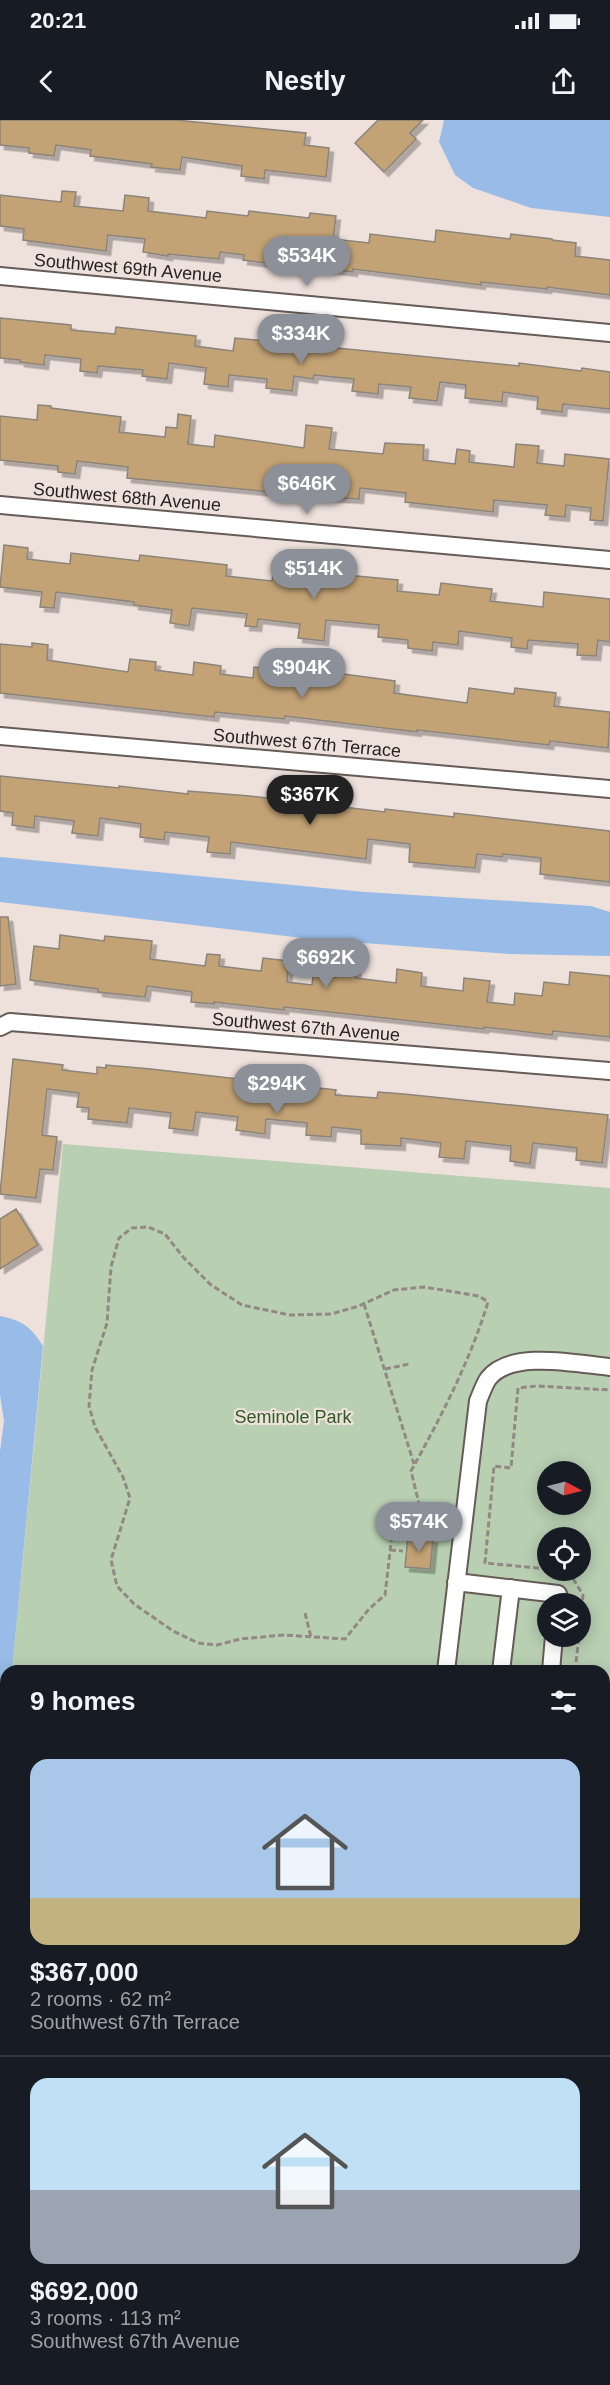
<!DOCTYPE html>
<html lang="en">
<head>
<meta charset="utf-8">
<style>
  :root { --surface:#171b24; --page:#20242c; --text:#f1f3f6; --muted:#9ea1a6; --line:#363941; --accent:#8c9099 }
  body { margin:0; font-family:Helvetica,sans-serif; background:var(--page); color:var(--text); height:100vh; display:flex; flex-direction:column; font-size:22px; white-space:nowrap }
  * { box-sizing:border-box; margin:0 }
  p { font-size:20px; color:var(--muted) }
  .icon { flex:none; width:33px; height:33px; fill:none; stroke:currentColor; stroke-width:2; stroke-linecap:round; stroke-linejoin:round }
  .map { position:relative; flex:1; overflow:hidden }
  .side { position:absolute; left:0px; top:1545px; width:610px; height:720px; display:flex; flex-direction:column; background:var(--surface); border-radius:18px 18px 0 0; box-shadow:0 3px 15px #0003 }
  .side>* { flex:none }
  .needle { width:39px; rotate:97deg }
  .controls { position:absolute; left:537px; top:1341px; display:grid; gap:12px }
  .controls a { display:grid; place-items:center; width:54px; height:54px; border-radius:50%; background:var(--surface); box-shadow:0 3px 15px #0003; font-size:30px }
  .price { position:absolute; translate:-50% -51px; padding:0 14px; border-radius:21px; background:var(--accent); color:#fff; font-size:20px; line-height:39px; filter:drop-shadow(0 2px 3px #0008) }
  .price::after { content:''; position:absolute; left:50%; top:36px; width:18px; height:14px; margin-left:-9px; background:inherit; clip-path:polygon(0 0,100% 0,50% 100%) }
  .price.active { background:#222; color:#fff }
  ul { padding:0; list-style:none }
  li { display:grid; align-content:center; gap:12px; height:318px; padding:0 30px }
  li+li { border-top:2px solid var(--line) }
  li span { display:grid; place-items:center; height:186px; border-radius:18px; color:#555 }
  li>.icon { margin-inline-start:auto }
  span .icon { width:108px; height:108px; fill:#fffc; stroke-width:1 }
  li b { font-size:26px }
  h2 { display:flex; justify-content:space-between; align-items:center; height:72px; padding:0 30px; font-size:26px }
  .status { display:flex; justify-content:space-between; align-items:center; height:42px; padding:0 30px; background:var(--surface); direction:ltr }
  .status svg { height:16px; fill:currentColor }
  header { display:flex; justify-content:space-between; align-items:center; height:78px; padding:0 30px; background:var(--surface); font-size:27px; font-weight:700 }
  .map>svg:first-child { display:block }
  .built { fill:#e6d1cb }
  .green { fill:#b8cfb2; fill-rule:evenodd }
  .water { fill:#98bce7 }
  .building { fill:#c3a375; stroke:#8a847a; stroke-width:1.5; filter:url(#shadow) }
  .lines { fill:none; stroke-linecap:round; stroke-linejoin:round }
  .minor-casing { stroke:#665b57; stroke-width:20 }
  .path { stroke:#928985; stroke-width:3; stroke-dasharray:6 3; stroke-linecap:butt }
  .minor { stroke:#fff; stroke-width:16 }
  .labels { text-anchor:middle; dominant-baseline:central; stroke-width:4.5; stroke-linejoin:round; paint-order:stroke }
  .street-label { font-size:18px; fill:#262220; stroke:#eee1dc }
  .park-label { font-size:18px; fill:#2d5c22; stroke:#eee1dc }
</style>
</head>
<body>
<div class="status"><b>20:21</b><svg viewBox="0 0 49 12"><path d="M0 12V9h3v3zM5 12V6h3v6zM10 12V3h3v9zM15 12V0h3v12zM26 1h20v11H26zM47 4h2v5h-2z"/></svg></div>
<header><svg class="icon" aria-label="back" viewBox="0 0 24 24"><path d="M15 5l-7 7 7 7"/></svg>Nestly<svg class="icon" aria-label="share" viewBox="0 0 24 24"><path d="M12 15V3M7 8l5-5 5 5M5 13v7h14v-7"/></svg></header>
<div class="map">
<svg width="610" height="2265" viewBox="0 0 610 2265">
  <defs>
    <filter id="shadow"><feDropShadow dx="4.5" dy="4.5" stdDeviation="0" flood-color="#0004"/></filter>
  </defs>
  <rect width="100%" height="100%" fill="#eee1dc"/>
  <!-- built -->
  <path class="built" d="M605 1800H610V2265H33L34 2259H604Z"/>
  <!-- green -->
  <path class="green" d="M63 1024 610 1068V1720H604V1551H12ZM548 1352H580V1384H548ZM548 1418H580V1450H548ZM548 1484H580V1516H548Z
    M0 1766H6V2259H33V2265H0Z"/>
  <!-- water -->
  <path class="water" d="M444 0H610V97L531 88 473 68 455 55 439 22Z
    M0 737 365 772 591 786 610 792V836L509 834 311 819 0 782Z
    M0 1196C22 1200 31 1207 43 1226L12 1551H6V1611L0 1673V1331L4 1301 0 1275Z
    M0 1674 6 1675V1753L0 1752Z"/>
  <!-- building -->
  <path class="building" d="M0 0H176L306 13 304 25 329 28 326 57 265 50 264 59 241 56 242 46 182 37 180 50 151 47 152 44 90 36 91 30 56 25 54 36 29 33V28L0 25Z
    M378 0H423L410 13 416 19 384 52 355 23Z
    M62 71 76 72 74 86 123 91 125 75 149 78 148 91 206 98 207 91 248 96 249 91 309 98 310 93 336 96 333 119 369 123 370 114 435 122 436 110 510 119 511 114 552 119V120L576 123 575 136 610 140V175L547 167V169L481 162V165L353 149V152L303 146 305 134 275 131 274 144 243 140 244 135 220 132 219 139 168 134V136L143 132 145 119 108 115 106 131 23 120 24 109 0 106V75L61 82Z
    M0 198 71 205V210L115 214 116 207 196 216 195 226 233 231 235 218 519 246V243L581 251 582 248 610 252V289L563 284 562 292 537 289 538 277 503 272 502 282 465 278 466 265 440 262 437 281 409 278 411 267 379 264 378 274 352 271 354 259 314 255 313 259 294 256 292 271 266 268 267 259 229 255 228 267 204 264 206 248 169 243 167 259 142 256 143 250 98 246 97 253 80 251 81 239 45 235 44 245 20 242V240L0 238Z
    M38 285 51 286V288L121 297 119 312 165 317 166 307 177 308 178 294 191 296 188 324 214 327 215 315 304 328 306 305 332 308 329 329 383 334 385 323 424 325 423 340 455 344 457 329 470 331 469 342 514 347 516 324 539 326 537 343 564 346 565 334 609 339 603 401 590 400 591 388 566 385 565 397 545 395 547 385 494 380 493 392 405 382 406 373 360 368 359 379 323 377 127 358 128 347 77 341 75 354 58 352V346L0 340V296L37 300Z
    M4 425 28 428 27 439 70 444 71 433 139 441 140 435 227 445 226 456 272 461 274 448 398 460 397 471 439 475 441 463 482 468 492 469 490 481 543 487 544 472 610 479V522L598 520 596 536 577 535 578 524 528 520 527 529 511 527 512 518 459 511 458 525 433 522 432 531 408 528V520L378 517 379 505 326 500 324 521 298 518 300 504 258 499 257 507 245 506 247 494 192 488 189 506 170 503 172 490 134 485V482L56 472 54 488 40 487 42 472 0 467Z
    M32 523 48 525 47 540 128 552 130 539 156 542 155 550 193 555 194 542 221 546 220 554 253 558 254 547 290 550 289 560 328 565 329 552 395 561 394 573 467 583 469 568 514 574 515 568 556 573 554 586 610 592 608 628 550 621 549 625 417 610V612L285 596 284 599 215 592 214 597 0 573V524L32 527Z
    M0 656 119 668V666L188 674V671L250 676 385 692V689L454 697V693L610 711V762L540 754 541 738 503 734 502 737 477 734 475 748 409 742 410 724 368 719 366 739 231 722 230 734 207 732 209 717 165 712 164 720 140 717 141 704 100 698 98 716 72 713 74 701 35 696 34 708 12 705 13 693 0 691Z
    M0 797H8L16 864 0 866Z
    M60 815 104 821 105 816 152 821 150 839 205 846 207 834 220 835 219 846 261 851 263 838 289 841 287 862 312 865 313 855 337 857 339 842 357 844 356 858 396 863 397 849 422 853 421 866 463 871 464 858 490 861 487 882 514 885 515 873 542 876 544 862 569 865 570 852 610 856V917L553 911 552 915 484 907V909L284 887V890L214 882V884L191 882 192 872 147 866 145 877 98 872V869L30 860 34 826 59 829Z
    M13 939 63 945 62 950 97 954V947L106 948V945L151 949 336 970 335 975 377 978 378 972 404 974 608 995 602 1043 576 1040 577 1028 533 1023 530 1044 510 1041 511 1026 466 1021 464 1039 439 1037 441 1023 401 1018V1026L361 1024V1010L332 1007 331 1017 306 1015 307 1003 266 999 265 1014 236 1010 238 997 196 992 193 1011 169 1008 171 993 129 988 127 1003 88 999 89 988 77 987 79 973 47 969 42 1015 57 1017 53 1050 40 1049 36 1078 0 1074Z
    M16 1089 38 1125 0 1149V1099Z
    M408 1416 433 1419 430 1449 405 1447Z"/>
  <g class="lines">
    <!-- minor casing -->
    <g class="minor-casing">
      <path id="minor" d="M0 156 610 213
        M0 385 610 440
        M0 616 610 669
        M0 907 10 902 610 951
        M456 1462 558 1474 557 1484
        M446 1551 478 1281C481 1274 484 1265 488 1259 510 1229 578 1244 610 1247
        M501 1551 511 1468
        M551 1551 554 1516
        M6 1789C0 1800 0 1813 6 1824
        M604 1822 610 1823
        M604 1850H610
        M604 1907H610"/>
    </g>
    <!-- path -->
    <path class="path" d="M364 1184 414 1344
      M385 1249 409 1244
      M424 1404 411 1351C441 1297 470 1241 488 1182L479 1176 424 1167 394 1170 359 1186 331 1194 290 1195 242 1185 211 1165 183 1137 165 1114 148 1107 132 1108 119 1118 111 1147 107 1203 92 1250 89 1286 95 1307 123 1357 130 1378 111 1440 117 1466 134 1484 173 1511 198 1523 217 1525 240 1519 284 1515 345 1519 369 1489 385 1475 393 1406 396 1401 449 1406
      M390 1430 403 1431
      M548 1449 485 1443 494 1346 511 1348 518 1268 537 1266 610 1270
      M559 1450 569 1452 583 1475 580 1501
      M305 1493 311 1517
      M575 1551 579 1516
      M604 1586 610 1587
      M0 1900 6 1896"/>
    <!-- minor -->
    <use href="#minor" class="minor"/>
  </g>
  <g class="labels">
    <!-- street labels -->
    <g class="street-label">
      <text transform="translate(128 148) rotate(5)">Southwest 69th Avenue</text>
      <text transform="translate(127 377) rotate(5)">Southwest 68th Avenue</text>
      <text transform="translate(307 623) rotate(5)">Southwest 67th Terrace</text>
      <text transform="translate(306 907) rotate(5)">Southwest 67th Avenue</text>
    </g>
    <!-- park labels -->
    <g class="park-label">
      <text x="293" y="1297">Seminole Park</text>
    </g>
  </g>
</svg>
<div class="controls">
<a><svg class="needle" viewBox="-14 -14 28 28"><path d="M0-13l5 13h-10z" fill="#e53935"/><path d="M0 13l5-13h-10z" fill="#9ea1a6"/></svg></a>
<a><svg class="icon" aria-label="locate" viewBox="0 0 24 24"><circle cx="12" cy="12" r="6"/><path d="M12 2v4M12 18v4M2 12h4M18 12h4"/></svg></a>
<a><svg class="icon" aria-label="layers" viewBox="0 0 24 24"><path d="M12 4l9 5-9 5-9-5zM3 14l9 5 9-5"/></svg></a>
</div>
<b class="price" style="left:307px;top:167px">$534K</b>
<b class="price" style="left:301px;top:245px">$334K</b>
<b class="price" style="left:307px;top:395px">$646K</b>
<b class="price" style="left:314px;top:480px">$514K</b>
<b class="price" style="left:302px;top:579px">$904K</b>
<b class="price active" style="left:310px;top:706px">$367K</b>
<b class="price" style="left:326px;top:869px">$692K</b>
<b class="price" style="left:277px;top:995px">$294K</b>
<b class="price" style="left:419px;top:1433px">$574K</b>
<section class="side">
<h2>9 homes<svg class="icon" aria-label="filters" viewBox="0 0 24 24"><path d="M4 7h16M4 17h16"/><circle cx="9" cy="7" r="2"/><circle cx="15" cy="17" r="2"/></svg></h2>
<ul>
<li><span style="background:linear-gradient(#a9c7e8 75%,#c2b280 0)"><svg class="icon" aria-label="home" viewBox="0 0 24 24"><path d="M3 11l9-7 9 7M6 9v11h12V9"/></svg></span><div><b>$367,000</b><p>2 rooms · 62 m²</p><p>Southwest 67th Terrace</p></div></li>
<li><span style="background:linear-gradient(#bfe0f5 60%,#9aa5b1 0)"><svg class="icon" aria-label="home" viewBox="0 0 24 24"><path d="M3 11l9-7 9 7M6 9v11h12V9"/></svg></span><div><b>$692,000</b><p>3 rooms · 113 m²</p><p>Southwest 67th Avenue</p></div></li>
</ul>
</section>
</div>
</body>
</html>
